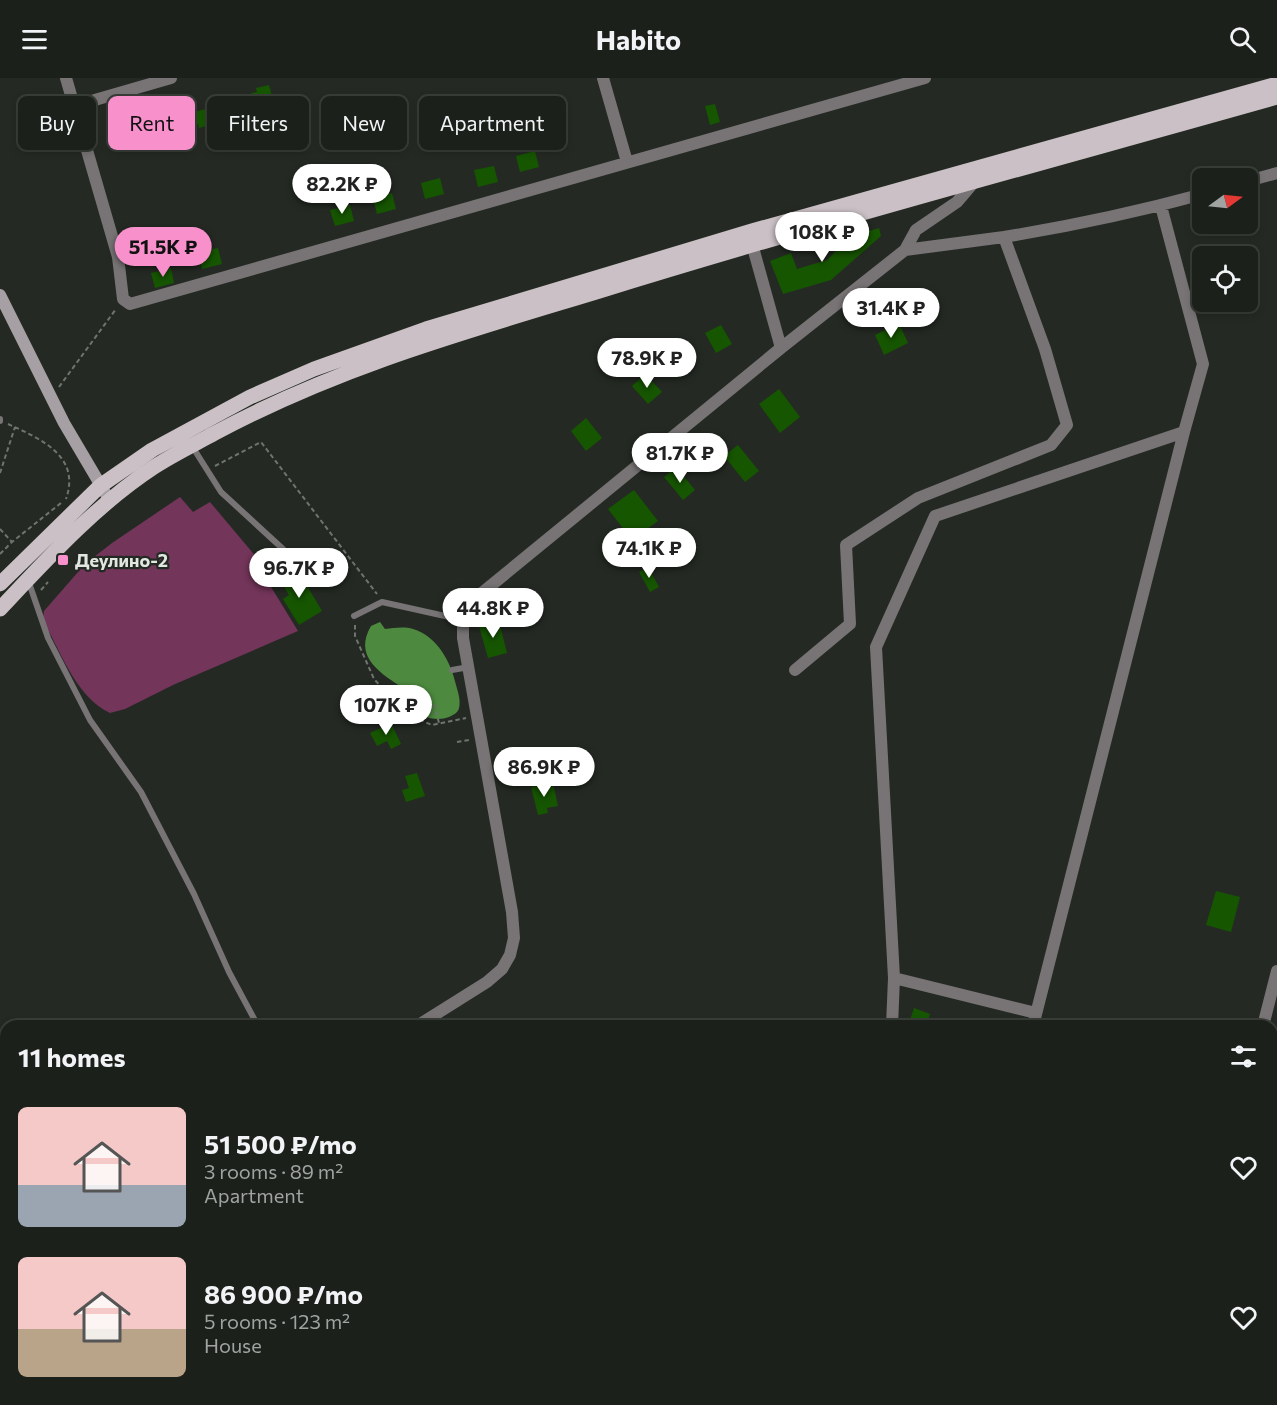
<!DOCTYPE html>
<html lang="en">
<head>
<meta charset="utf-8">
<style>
  :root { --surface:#1b201a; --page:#282d27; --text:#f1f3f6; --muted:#a0a3a2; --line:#393e39; --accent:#f890cc }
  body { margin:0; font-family:Commissioner,sans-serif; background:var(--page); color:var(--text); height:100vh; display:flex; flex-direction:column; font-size:22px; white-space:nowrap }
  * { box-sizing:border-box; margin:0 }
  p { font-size:20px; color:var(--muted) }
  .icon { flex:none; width:33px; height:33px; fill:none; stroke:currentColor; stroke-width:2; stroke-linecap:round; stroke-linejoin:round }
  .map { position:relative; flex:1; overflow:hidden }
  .panel { position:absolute; left:0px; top:942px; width:1278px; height:386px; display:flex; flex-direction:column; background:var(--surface); border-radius:18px 18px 0 0; box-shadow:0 3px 9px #0003,0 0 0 2px var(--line) }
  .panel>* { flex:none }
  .banner { position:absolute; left:18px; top:18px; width:600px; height:54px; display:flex; gap:12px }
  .needle { width:39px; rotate:75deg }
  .fabs { position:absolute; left:1192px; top:90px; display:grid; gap:12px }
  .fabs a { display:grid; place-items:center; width:66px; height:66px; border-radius:9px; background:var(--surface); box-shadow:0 3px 9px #0003,0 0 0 2px var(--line); font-size:30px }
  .price { position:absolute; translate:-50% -51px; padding:0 14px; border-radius:21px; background:#fff; color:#222; font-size:20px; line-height:39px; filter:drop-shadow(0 2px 3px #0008) }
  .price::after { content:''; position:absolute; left:50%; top:36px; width:18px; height:14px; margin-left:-9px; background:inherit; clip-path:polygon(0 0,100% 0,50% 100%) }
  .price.selected { background:var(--accent); color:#111 }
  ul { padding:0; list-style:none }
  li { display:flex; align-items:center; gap:18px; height:150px; padding:0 18px }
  li span { display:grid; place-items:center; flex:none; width:168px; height:120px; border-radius:9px; color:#555 }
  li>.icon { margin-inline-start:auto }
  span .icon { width:72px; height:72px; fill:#fffc; stroke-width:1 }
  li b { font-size:26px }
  h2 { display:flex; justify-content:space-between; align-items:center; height:72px; padding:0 18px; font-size:26px }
  .chip { padding:0 21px; border-radius:9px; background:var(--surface); box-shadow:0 3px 9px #0003,0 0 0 2px var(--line); font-size:21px; line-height:54px }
  .chip.selected { background:var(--accent); color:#111 }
  header { display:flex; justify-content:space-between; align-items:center; height:78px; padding:0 18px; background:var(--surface); font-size:27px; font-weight:700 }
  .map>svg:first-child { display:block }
  .green { fill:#73355a }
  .water { fill:#4d8a3f }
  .building { fill:#165601 }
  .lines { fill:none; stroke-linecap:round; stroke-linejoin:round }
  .path { stroke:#6f746e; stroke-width:2; stroke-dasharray:4.5 3; stroke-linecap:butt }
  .lane { stroke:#787476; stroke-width:6 }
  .street { stroke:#787476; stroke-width:12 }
  .secondary { stroke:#a69fa3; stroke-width:12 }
  .primary { stroke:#cac0c5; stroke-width:15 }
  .poi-dot { fill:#f890cc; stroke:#242a23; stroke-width:2 }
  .labels { text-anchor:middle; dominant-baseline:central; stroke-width:4.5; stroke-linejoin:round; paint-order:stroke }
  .poi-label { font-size:18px; font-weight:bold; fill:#e2e7e2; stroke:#242a23; text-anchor:start }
</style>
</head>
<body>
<header><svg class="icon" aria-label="menu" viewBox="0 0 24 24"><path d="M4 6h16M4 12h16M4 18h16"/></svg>Habito<svg class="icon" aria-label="search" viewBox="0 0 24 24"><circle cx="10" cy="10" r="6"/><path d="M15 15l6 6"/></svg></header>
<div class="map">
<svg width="1277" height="1327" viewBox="0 0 1277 1327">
  <rect width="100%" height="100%" fill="#242a23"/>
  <!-- green -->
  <path class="green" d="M180 419 193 434 210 424 262 486 268 504 298 553 173 607 125 631 110 635C77 619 63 579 46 548L43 541 44 533 85 486 112 465Z"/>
  <!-- water -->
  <path class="water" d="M380 544 385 551C394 550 404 548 413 551 437 558 451 584 456 607 458 614 461 623 459 630 458 635 453 637 449 639 432 646 406 633 396 619L401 615 400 608C377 593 354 577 371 548Z"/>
  <!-- building -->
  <path class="building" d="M269 7 274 26 256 31 251 15 257 14 256 10Z
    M715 26 720 44 710 47 705 28Z
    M214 29 218 45 199 50 198 46 162 56 158 39 177 35 178 38Z
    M535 73 539 89 520 94 516 78Z
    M494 88 498 104 478 109 474 92Z
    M440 100 444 116 425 121 421 105Z
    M392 115 396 131 377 136 373 120Z
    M350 127 354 143 335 148 330 132Z
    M879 150 881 158 831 202 783 216 770 183 791 175 797 191 827 182 837 172 835 163Z
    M218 170 222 186 202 191 198 174Z
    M171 190 174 205 155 210 151 195Z
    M899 245 908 265 884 277 875 257Z
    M721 247 732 266 716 275 705 255Z
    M645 296 662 314 648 326 632 308Z
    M779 311 800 339 780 355 759 326Z
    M586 340 602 360 586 373 571 353Z
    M738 367 759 393 745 404 724 378Z
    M676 389 695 412 683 422 664 399Z
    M634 412 658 443 632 462 608 431Z
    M648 489 659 509 650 514 639 494Z
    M288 492 299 510 306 506 322 533 299 547 283 521 289 517 278 499Z
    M499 543 507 575 488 580 479 548Z
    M391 645 401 666 391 671 387 663 377 668 370 655Z
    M417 695 425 718 406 724 402 712 409 710 405 698Z
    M553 705 558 728 547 730 548 735 538 737 531 709Z
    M1216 813 1240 819 1231 854 1206 847Z
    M914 930 930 936 926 948H908Z"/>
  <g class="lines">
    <!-- path -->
    <path class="path" d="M59 309 116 231
      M8 346C41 361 81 378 66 421
      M215 388 261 364 377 516
      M0 395 15 349
      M0 451 12 464
      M0 476 12 464 61 425
      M41 512 48 504
      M355 547V558L374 601 406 636 432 647 466 640
      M434 626 439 645
      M457 664 469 662"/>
    <!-- lane -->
    <path class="lane" d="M0 341V343
      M192 368 221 414 283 471
      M28 502 48 560 90 642 141 714 194 816 229 894 258 948
      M354 538 382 524 463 542
      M452 592 469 589"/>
    <!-- street -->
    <path class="street" d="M66 0 118 179 123 221 130 226 925 0
      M603 0 627 84
      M74 28 171 0
      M1248 103 1277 95
      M1004 159C1071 148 1137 134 1203 116
      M781 270 905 172 916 152 957 124 974 104 973 101
      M795 592 850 546 846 467 918 420 1051 367 1067 347 1045 271 1004 159 905 172
      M1036 935 894 900 876 569 935 438 1184 354
      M417 948 487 904 502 891 510 877 514 860 512 834 463 560V542L477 519 781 270 752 166
      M892 948 894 900
      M1033 948 1184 354 1203 286 1161 128
      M1263 948 1277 893
      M0 1161 6 1159
      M655 1322 658 1327
      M817 1322 819 1327
      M961 1322 964 1327
      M411 1327 420 1322
      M591 1327 600 1322
      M1167 1327 1169 1322"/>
    <!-- secondary -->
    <path class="secondary" d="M0 217 64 345 110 423"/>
    <!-- primary -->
    <path class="primary" d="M0 506 100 408 152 372 250 319 314 291 426 251 752 153 1277 6
      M0 531C47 481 96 427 154 389 174 376 195 366 215 355 338 289 464 254 596 214 822 144 1050 83 1277 19"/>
  </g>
  <!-- markers -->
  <rect class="poi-dot" x="57" y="476" width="12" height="12" rx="3"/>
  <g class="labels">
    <!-- poi labels -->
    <g class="poi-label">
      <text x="75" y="482">Деулино-2</text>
    </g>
  </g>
</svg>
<div class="fabs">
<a><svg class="needle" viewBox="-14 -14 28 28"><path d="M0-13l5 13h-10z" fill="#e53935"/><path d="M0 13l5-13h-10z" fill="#a0a3a2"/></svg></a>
<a><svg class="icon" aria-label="locate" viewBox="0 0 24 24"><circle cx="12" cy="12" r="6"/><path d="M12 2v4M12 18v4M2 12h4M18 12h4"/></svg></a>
</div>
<b class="price" style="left:342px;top:137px">82.2K ₽</b>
<b class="price" style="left:822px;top:185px">108K ₽</b>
<b class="price selected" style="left:163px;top:200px">51.5K ₽</b>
<b class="price" style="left:891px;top:261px">31.4K ₽</b>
<b class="price" style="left:647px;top:311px">78.9K ₽</b>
<b class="price" style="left:680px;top:406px">81.7K ₽</b>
<b class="price" style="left:649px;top:501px">74.1K ₽</b>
<b class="price" style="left:299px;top:521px">96.7K ₽</b>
<b class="price" style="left:493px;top:561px">44.8K ₽</b>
<b class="price" style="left:386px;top:658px">107K ₽</b>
<b class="price" style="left:544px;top:720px">86.9K ₽</b>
<div class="banner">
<a class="chip">Buy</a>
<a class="chip selected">Rent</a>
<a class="chip">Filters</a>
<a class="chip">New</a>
<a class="chip">Apartment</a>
</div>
<section class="panel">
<h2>11 homes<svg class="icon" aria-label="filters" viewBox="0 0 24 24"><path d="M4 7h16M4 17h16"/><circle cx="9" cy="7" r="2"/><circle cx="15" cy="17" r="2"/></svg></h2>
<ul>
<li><span style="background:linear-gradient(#f6c9c9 65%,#9aa5b1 0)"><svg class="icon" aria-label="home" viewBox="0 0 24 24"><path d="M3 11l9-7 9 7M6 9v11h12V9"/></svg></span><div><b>51 500 ₽/mo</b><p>3 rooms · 89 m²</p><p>Apartment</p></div><svg class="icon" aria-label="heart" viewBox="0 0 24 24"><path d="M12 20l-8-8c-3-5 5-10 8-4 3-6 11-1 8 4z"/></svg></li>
<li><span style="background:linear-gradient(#f6c9c9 60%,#b9a48a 0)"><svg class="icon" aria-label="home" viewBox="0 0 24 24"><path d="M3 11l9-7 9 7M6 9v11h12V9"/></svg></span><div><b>86 900 ₽/mo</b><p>5 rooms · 123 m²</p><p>House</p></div><svg class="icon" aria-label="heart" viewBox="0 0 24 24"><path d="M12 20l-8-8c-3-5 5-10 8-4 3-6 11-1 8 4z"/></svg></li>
</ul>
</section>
</div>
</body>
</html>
